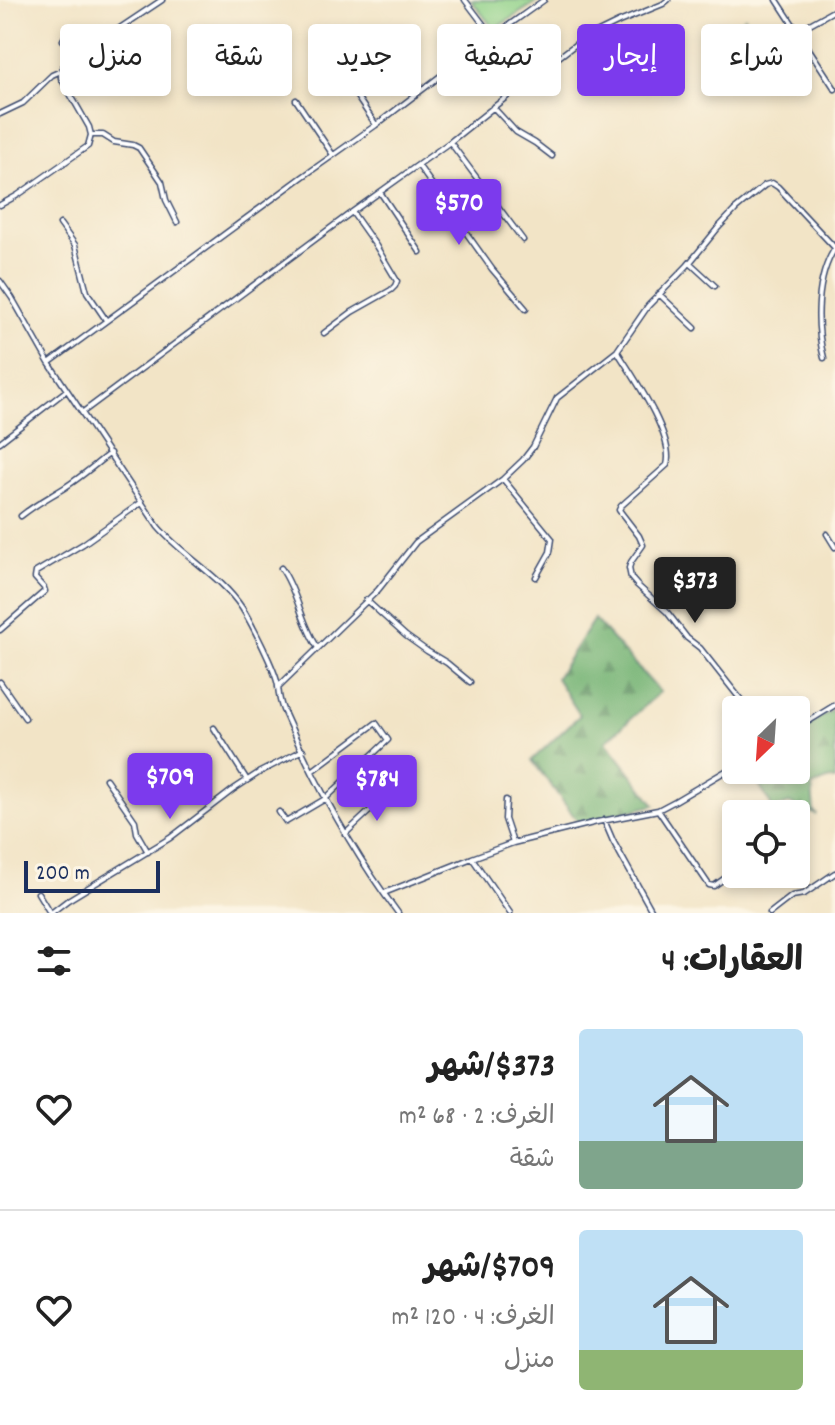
<!DOCTYPE html>
<html lang="ar">
<head>
<meta charset="utf-8">
<style>
  :root { --surface:#fff; --page:#f2f2f2; --text:#222; --muted:#767676; --line:#e0e0e0; --accent:#7c3aed }
  body { margin:0; font-family:Dekko,"Playpen Sans Arabic",sans-serif; background:var(--page); color:var(--text); direction:rtl; height:100vh; display:flex; flex-direction:column; font-size:30px; white-space:nowrap }
  * { box-sizing:border-box; margin:0 }
  p { font-size:26px; color:var(--muted) }
  .icon { flex:none; width:44px; height:44px; fill:none; stroke:currentColor; stroke-width:2; stroke-linecap:round; stroke-linejoin:round }
  .map { position:relative; height:913px; overflow:hidden; direction:ltr }
  .sheet { display:flex; flex-direction:column; background:var(--surface); flex:1 }
  .sheet>* { flex:none }
  .guide { position:absolute; left:24px; top:24px; width:788px; height:72px; direction:rtl; display:flex; gap:16px }
  .needle { width:52px; rotate:205deg }
  .fabs { position:absolute; left:722px; top:696px; display:grid; gap:16px }
  .fabs a { display:grid; place-items:center; width:88px; height:88px; border-radius:8px; background:var(--surface); box-shadow:0 4px 12px #0003; font-size:40px }
  .scale { position:absolute; left:24px; bottom:20px; width:136px; box-sizing:border-box; padding-left:8px; border:4px solid #1b2f5e; border-top:0; font-size:22px; line-height:28px; white-space:nowrap; color:#1b2f5e; -webkit-text-stroke:6px #fcf5e5; paint-order:stroke }
  .price { position:absolute; translate:-50% -68px; padding:0 18px; border-radius:8px; background:var(--accent); color:#fff; font-size:26px; line-height:52px; filter:drop-shadow(0 2px 4px #0008) }
  .price::after { content:''; position:absolute; left:50%; top:48px; width:24px; height:18px; margin-left:-12px; background:inherit; clip-path:polygon(0 0,100% 0,50% 100%) }
  .price.active { background:#222; color:#fff }
  ul { padding:0; list-style:none }
  li { display:flex; align-items:center; gap:24px; height:200px; padding:0 32px }
  li+li { border-top:2px solid var(--line) }
  li span { display:grid; place-items:center; flex:none; width:224px; height:160px; border-radius:8px; color:#555 }
  li>.icon { margin-inline-start:auto }
  span .icon { width:96px; height:96px; fill:#fffc; stroke-width:1 }
  li b { font-size:34px }
  h2 { display:flex; justify-content:space-between; align-items:center; height:96px; padding:0 32px; font-size:34px }
  .tag { padding:0 28px; border-radius:8px; background:var(--surface); box-shadow:0 4px 12px #0003; font-size:28px; line-height:72px }
  .tag.active { background:var(--accent); color:#fff }
  .map>svg:first-child { display:block }
  .grass { fill:#90d289; stroke:#568074; stroke-width:2 }
  .forest { fill:url(#forest-firs); stroke:#48726a; stroke-width:2 }
  .lines { fill:none; stroke-linecap:round; stroke-linejoin:round }
  .street-casing { stroke:#3b4a6e; stroke-width:7 }
  .street { stroke:#fff; stroke-width:4 }
</style>
</head>
<body>
<div class="map">
<svg width="835" height="913" viewBox="0 0 835 913">
  <defs>
    <pattern id="forest-firs" width="22" height="20" patternUnits="userSpaceOnUse" patternTransform="scale(2)"><rect width="22" height="20" fill="#74b475"/><path d="M5 1l3.5 6h-7zM16 11l3.5 6h-7z" fill="#5e9363"/></pattern>
  </defs>
  <rect width="100%" height="100%" fill="#fcf5e5"/>
  <filter id="ink" filterUnits="userSpaceOnUse"><feTurbulence type="fractalNoise" baseFrequency=".0125" numOctaves="2"/><feDisplacementMap in="SourceGraphic" scale="16" xChannelSelector="R" yChannelSelector="G"/><feConvolveMatrix kernelMatrix="1 2 1 2 8 2 1 2 1" color-interpolation-filters="sRGB"/></filter>
  <filter id="wash" filterUnits="userSpaceOnUse"><feTurbulence type="fractalNoise" baseFrequency=".006" numOctaves="4" result="noise"/><feDisplacementMap in="SourceGraphic" scale="32" xChannelSelector="R" yChannelSelector="G"/><feGaussianBlur stdDeviation="1.8" result="paint"/><feColorMatrix in="noise" values="0 0 0 0 0 0 0 0 0 0 0 0 0 0 0 0 0 1.4 0 .05"/><feComposite in="paint" operator="in"/></filter>
  <g filter="url(#wash)">
    <rect width="100%" height="100%" fill="#f2e4c6"/>
    <!-- grass -->
    <path class="grass" d="M471 0H540L494 29Z"/>
    <!-- forest -->
    <path class="forest" d="M745 17 749 22 753 21 769 51 758 59 736 25Z
      M594 619 660 692 606 741 655 805 579 823 532 760 580 715 556 678Z
      M835 709V780L830 779 812 786 814 812 817 815 789 803 773 809 751 770H796V732Z"/>
  </g>
  <g filter="url(#ink)">
    <g class="lines">
      <!-- street casing -->
      <g class="street-casing">
        <path id="street" d="M465 0 493 37
          M777 0 835 89
          M797 31 835 10
          M67 33 63 40 71 47 83 52
          M322 45 376 125
          M381 46 415 96
          M296 100 333 155
          M493 107 516 132 535 143 552 156
          M0 114 23 103 52 75 61 71
          M91 135H103L114 142 133 145 139 148 162 182 166 200 177 222
          M450 142 523 240
          M418 165 492 269 526 309
          M380 192 420 252
          M0 205 18 195 88 146 91 135 89 127 61 78V71L63 66 162 0
          M60 224 75 245 87 292 106 320
          M690 263 715 286
          M0 281 12 298 49 363 158 527C183 556 221 576 242 608 251 622 276 671 278 686 279 696 279 700 283 710 314 781 351 850 398 913
          M659 294 695 328
          M324 333 352 312 391 290 395 286 397 281 376 246 352 212
          M617 351C633 376 675 437 667 465L621 506 619 510 639 536 643 545 631 562 629 568 631 578 637 585 667 612 687 638 700 648 749 710
          M824 358C815 324 816 278 835 248
          M49 363 301 178 376 125 481 45 544 0
          M83 412 352 212 450 142 509 95 580 41 619 22 663 4 668 0
          M0 442 67 390
          M503 479 552 539 550 552 536 577
          M21 516C36 504 48 498 64 488 80 478 95 465 110 453
          M827 534 835 547
          M281 568C298 592 301 623 318 648
          M366 600 406 636 427 651 447 663 470 682
          M0 630 45 591 44 588 35 578 36 572 83 544 142 502
          M0 682 25 718
          M278 687 378 590 416 542 503 479 523 460 533 447 557 398 617 351 648 306 687 266 718 228 736 209 765 185 772 183 778 187 835 248
          M214 728 247 780
          M796 729 835 705
          M106 779 135 821 137 833 148 852
          M506 800 505 819 513 843
          M658 810 709 885 714 886 736 870
          M279 812 286 822 325 799 388 740 376 723 312 771
          M604 820 613 841 653 913
          M345 834 390 792
          M472 858 513 843 597 822 658 810 675 801 736 765
          M38 893 50 913
          M384 893 472 858 510 913
          M51 913 68 900 170 838 234 789 260 772 303 750
          M770 913 792 896 804 894 835 873"/>
      </g>
      <!-- street -->
      <use href="#street" class="street"/>
    </g>
  </g>
</svg>
<div class="fabs">
<a><svg class="needle" viewBox="-14 -14 28 28"><path d="M0-13l5 13h-10z" fill="#e53935"/><path d="M0 13l5-13h-10z" fill="#767676"/></svg></a>
<a><svg class="icon" aria-label="locate" viewBox="0 0 24 24"><circle cx="12" cy="12" r="6"/><path d="M12 2v4M12 18v4M2 12h4M18 12h4"/></svg></a>
</div>
<div class="scale">200 m</div>
<b class="price" style="left:459px;top:247px">$570</b>
<b class="price active" style="left:695px;top:625px">$373</b>
<b class="price" style="left:170px;top:821px">$709</b>
<b class="price" style="left:377px;top:823px">$784</b>
<div class="guide">
<a class="tag">شراء</a>
<a class="tag active">إيجار</a>
<a class="tag">تصفية</a>
<a class="tag">جديد</a>
<a class="tag">شقة</a>
<a class="tag">منزل</a>
</div>
</div>
<section class="sheet">
<h2>العقارات: 4<svg class="icon" aria-label="filters" viewBox="0 0 24 24"><path d="M4 7h16M4 17h16"/><circle cx="9" cy="7" r="2"/><circle cx="15" cy="17" r="2"/></svg></h2>
<ul>
<li><span style="background:linear-gradient(#bfe0f5 70%,#7fa58c 0)"><svg class="icon" aria-label="home" viewBox="0 0 24 24"><path d="M3 11l9-7 9 7M6 9v11h12V9"/></svg></span><div><b>$373/شهر</b><p>الغرف: 2 · 68 m²</p><p>شقة</p></div><svg class="icon" aria-label="heart" viewBox="0 0 24 24"><path d="M12 20l-8-8c-3-5 5-10 8-4 3-6 11-1 8 4z"/></svg></li>
<li><span style="background:linear-gradient(#bfe0f5 75%,#8fb573 0)"><svg class="icon" aria-label="home" viewBox="0 0 24 24"><path d="M3 11l9-7 9 7M6 9v11h12V9"/></svg></span><div><b>$709/شهر</b><p>الغرف: 4 · 120 m²</p><p>منزل</p></div><svg class="icon" aria-label="heart" viewBox="0 0 24 24"><path d="M12 20l-8-8c-3-5 5-10 8-4 3-6 11-1 8 4z"/></svg></li>
</ul>
</section>
</body>
</html>
